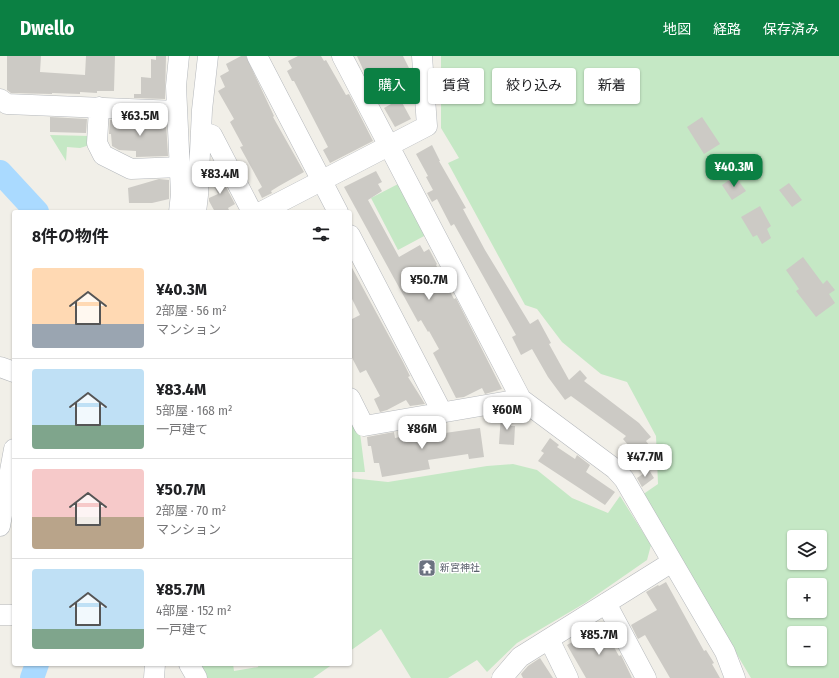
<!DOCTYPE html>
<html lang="ja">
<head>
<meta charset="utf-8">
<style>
  :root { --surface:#fff; --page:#f6f6f6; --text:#202124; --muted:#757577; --line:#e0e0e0; --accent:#0b8043 }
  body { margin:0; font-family:"Fira Sans Condensed","Noto Sans JP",sans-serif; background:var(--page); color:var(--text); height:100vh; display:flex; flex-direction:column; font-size:15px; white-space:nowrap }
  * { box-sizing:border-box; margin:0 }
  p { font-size:13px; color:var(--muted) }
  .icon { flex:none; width:22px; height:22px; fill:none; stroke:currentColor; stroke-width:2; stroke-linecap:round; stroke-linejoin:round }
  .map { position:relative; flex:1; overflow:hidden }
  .panel { position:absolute; left:12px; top:154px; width:340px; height:456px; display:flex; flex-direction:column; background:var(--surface); border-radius:4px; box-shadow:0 1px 3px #0004 }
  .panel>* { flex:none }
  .guide { position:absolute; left:364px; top:12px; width:380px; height:36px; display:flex; gap:8px }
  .controls { position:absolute; left:787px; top:474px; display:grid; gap:8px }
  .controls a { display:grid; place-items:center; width:40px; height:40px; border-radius:4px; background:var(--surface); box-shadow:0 1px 3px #0004; font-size:20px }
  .price { position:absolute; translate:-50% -34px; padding:0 9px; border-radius:8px; background:#fff; color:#222; font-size:13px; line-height:26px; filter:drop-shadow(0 1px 2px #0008) }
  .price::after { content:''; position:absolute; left:50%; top:24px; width:12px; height:9px; margin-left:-6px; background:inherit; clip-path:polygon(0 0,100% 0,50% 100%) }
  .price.selected { background:var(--accent); color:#fff }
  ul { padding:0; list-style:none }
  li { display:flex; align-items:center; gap:12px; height:100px; padding:0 20px }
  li+li { border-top:1px solid var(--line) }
  li span { display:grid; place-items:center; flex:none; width:112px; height:80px; border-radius:4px; color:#555 }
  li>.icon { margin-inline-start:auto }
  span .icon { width:48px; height:48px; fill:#fffc; stroke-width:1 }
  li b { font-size:17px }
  h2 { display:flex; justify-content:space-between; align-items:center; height:48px; padding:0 20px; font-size:17px }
  .pill { padding:0 14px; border-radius:4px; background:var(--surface); box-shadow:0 1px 3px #0004; font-size:14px; line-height:36px }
  .pill.selected { background:var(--accent); color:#fff }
  header { display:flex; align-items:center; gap:24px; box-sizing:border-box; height:56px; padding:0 20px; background:var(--accent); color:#fff }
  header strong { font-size:19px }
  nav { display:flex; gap:22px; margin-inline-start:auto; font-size:14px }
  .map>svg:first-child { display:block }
  .green { fill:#c5e8c5; fill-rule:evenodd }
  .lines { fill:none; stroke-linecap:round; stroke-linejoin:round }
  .river { stroke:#aadaff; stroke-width:24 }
  .building { fill:#cccac5 }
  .minor-casing { stroke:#b5b8bc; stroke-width:21 }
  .minor { stroke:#fff; stroke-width:20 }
  .labels { text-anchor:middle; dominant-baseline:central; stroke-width:3; stroke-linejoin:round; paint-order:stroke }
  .worship-label { font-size:10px; fill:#5b616d; stroke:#fff; text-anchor:start }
</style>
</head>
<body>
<header>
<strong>Dwello</strong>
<nav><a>地図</a><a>経路</a><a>保存済み</a></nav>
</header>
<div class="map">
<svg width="839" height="622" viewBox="0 0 839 622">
  <rect width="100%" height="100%" fill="#f1efe8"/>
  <!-- green -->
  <path class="green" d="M441 0H839V622H751L642 439 658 428 656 380 627 326 601 318 562 286 537 253 525 249 448 107 459 102 441 72ZM794 481H820V507H794ZM794 529H820V555H794ZM794 577H820V603H794Z
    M50 79 90 80V89L80 92 67 91 66 105Z
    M400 127 426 179 398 194 371 142Z
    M350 359 360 377 365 416H350Z
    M513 408 537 414 572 442 608 457 620 440 651 489 647 504 585 547 517 587 487 616 477 604 448 622H411L381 573 350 595V422L388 426 487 410Z
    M198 608H233L234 615 258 611 259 608H333L313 622H204Z"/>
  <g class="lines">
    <!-- river -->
    <path class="river" d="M0 116 37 156
      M32 622 37 608"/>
  </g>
  <!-- building -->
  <path class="building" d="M7 0H41L40 16 85 19 86 0H115L114 35H97V37L80 36V38L52 37V38L11 37 7 34Z
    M156 0H166L165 43 134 42V38H141V21L151 22V3L156 4Z
    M241 0H246L274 60 273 61 304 116 279 130 271 135 272 137 262 142 258 134 262 131 240 91 243 90 230 66 234 63 218 35 225 31 220 20 229 15 226 8Z
    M298 0H321L324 5 326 4 346 39 349 38 373 85 330 107 323 94 328 91 294 25H292L287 15 292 12 288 5Z
    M357 0H403L412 18 413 31 398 39 411 63 395 71 384 52 391 48 374 18 367 22Z
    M50 61 87 63 86 77 50 76Z
    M702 61 720 88 704 98 687 71Z
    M110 64 166 66 168 100 136 101V95L119 94 112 90 111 78H109Z
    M432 89 440 105H439L466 152 463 153 485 194 530 268 538 263 551 287 549 288 569 324 580 314 587 322 584 325 639 367 651 381 646 385 652 393 648 397 651 400 639 411 625 394 629 390 623 383 626 380 571 340 565 344 548 321 532 293 521 299 512 281 516 279 454 168 451 170 437 143 432 146 427 137 433 134 426 121 428 120 416 98Z
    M217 114 235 148 228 152 230 156H215L209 145V142L218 138 210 122 211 117Z
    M376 115 382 126 378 128 382 135 368 144 399 201 420 189 424 196 429 193 437 208 436 209 454 243 456 242 502 333 485 338 482 332 464 341 456 342 433 297 439 293 429 275 428 276 421 264 418 266 344 131Z
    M735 120 746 135 732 144 722 129Z
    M159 123 169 124V143L152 147H129L128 132Z
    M789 127 802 144 792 151 779 134Z
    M760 150 771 170 767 173 771 182 762 188 757 179 753 181 741 161Z
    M803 201 823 228 827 224 835 234 829 238 835 247 816 261 796 235 799 233 786 214Z
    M350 208 403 306 410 320 408 321 425 348 410 350 406 344 387 354 380 356 374 343 380 340 366 314 360 317 350 298V264L360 259 350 239Z
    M509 357 511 370H515L514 389 499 388 501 358Z
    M480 372 484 401 469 403 468 398 428 404 430 413 382 421 379 407H374L371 390H368L367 381 394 376 395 382 424 376V380Z
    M550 382 559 389 557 391 575 403 577 399 590 409 586 416 615 436 605 449 538 405 544 397 541 395Z
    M649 414 654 422 642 431 637 422Z
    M666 526 704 595 706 594 714 607 712 608 720 622H670L645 579 638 583 631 569 657 554 646 536 658 529 659 530Z
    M604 567 608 576 606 577 619 600 621 599 632 622H586L567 589Z
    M540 602 553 622H523L521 618 528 610Z"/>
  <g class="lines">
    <!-- minor casing -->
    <g class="minor-casing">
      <path id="minor" d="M179 0 176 30 181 138 179 156
        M257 0 338 156
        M342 0 521 343 615 413 624 423 725 596 735 622
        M0 43 7 48 177 55
        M99 51 97 87 103 99 131 113 180 111
        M201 75 212 79 252 156
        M196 156 198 139 202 54 208 0
        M261 156 427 70 422 0
        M350 179 442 356
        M0 311 14 316
        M350 342 364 370 521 343
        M0 470 14 393
        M606 547 646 622
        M0 559H14
        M549 583 568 622
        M189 608 197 622
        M154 622 155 608
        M502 622 520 601 672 506"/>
    </g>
    <!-- minor -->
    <use href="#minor" class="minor"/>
  </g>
  <!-- icons -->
  <defs>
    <g id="temple-square" transform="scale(0.9)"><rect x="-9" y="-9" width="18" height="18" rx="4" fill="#6b7280" stroke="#fff"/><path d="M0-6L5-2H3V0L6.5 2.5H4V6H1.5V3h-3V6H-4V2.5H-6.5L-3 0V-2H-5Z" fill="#fff"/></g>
  </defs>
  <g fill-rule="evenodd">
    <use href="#temple-square" x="427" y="512"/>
  </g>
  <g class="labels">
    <!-- worship labels -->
    <g class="worship-label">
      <text x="440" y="512">新宮神社</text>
    </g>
  </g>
</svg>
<div class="controls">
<a><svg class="icon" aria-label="layers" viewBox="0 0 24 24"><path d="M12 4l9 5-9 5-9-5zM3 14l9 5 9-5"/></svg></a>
<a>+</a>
<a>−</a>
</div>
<b class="price" style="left:140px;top:81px">¥63.5M</b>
<b class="price selected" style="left:734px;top:132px">¥40.3M</b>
<b class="price" style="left:220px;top:139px">¥83.4M</b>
<b class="price" style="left:429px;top:245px">¥50.7M</b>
<b class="price" style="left:507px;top:375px">¥60M</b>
<b class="price" style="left:422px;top:394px">¥86M</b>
<b class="price" style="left:645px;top:422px">¥47.7M</b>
<b class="price" style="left:599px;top:600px">¥85.7M</b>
<div class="guide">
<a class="pill selected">購入</a>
<a class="pill">賃貸</a>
<a class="pill">絞り込み</a>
<a class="pill">新着</a>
</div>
<section class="panel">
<h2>8件の物件<svg class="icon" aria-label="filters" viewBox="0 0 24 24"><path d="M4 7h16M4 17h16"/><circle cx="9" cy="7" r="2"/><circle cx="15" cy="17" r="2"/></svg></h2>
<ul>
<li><span style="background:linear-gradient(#ffd9b3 70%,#9aa5b1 0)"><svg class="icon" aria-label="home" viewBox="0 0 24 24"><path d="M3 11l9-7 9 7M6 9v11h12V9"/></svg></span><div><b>¥40.3M</b><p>2部屋 · 56 m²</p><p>マンション</p></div></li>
<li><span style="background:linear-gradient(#bfe0f5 70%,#7fa58c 0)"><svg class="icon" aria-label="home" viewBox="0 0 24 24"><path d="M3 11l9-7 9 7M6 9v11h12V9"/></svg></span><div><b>¥83.4M</b><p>5部屋 · 168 m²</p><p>一戸建て</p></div></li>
<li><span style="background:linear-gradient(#f6c9c9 60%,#b9a48a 0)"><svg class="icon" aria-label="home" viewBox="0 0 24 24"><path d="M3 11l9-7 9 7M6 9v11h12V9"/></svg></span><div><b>¥50.7M</b><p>2部屋 · 70 m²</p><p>マンション</p></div></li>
<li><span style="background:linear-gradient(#bfe0f5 75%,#7fa58c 0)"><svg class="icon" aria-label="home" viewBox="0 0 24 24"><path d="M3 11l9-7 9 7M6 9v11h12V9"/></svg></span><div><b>¥85.7M</b><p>4部屋 · 152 m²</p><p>一戸建て</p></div></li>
</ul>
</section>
</div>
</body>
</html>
